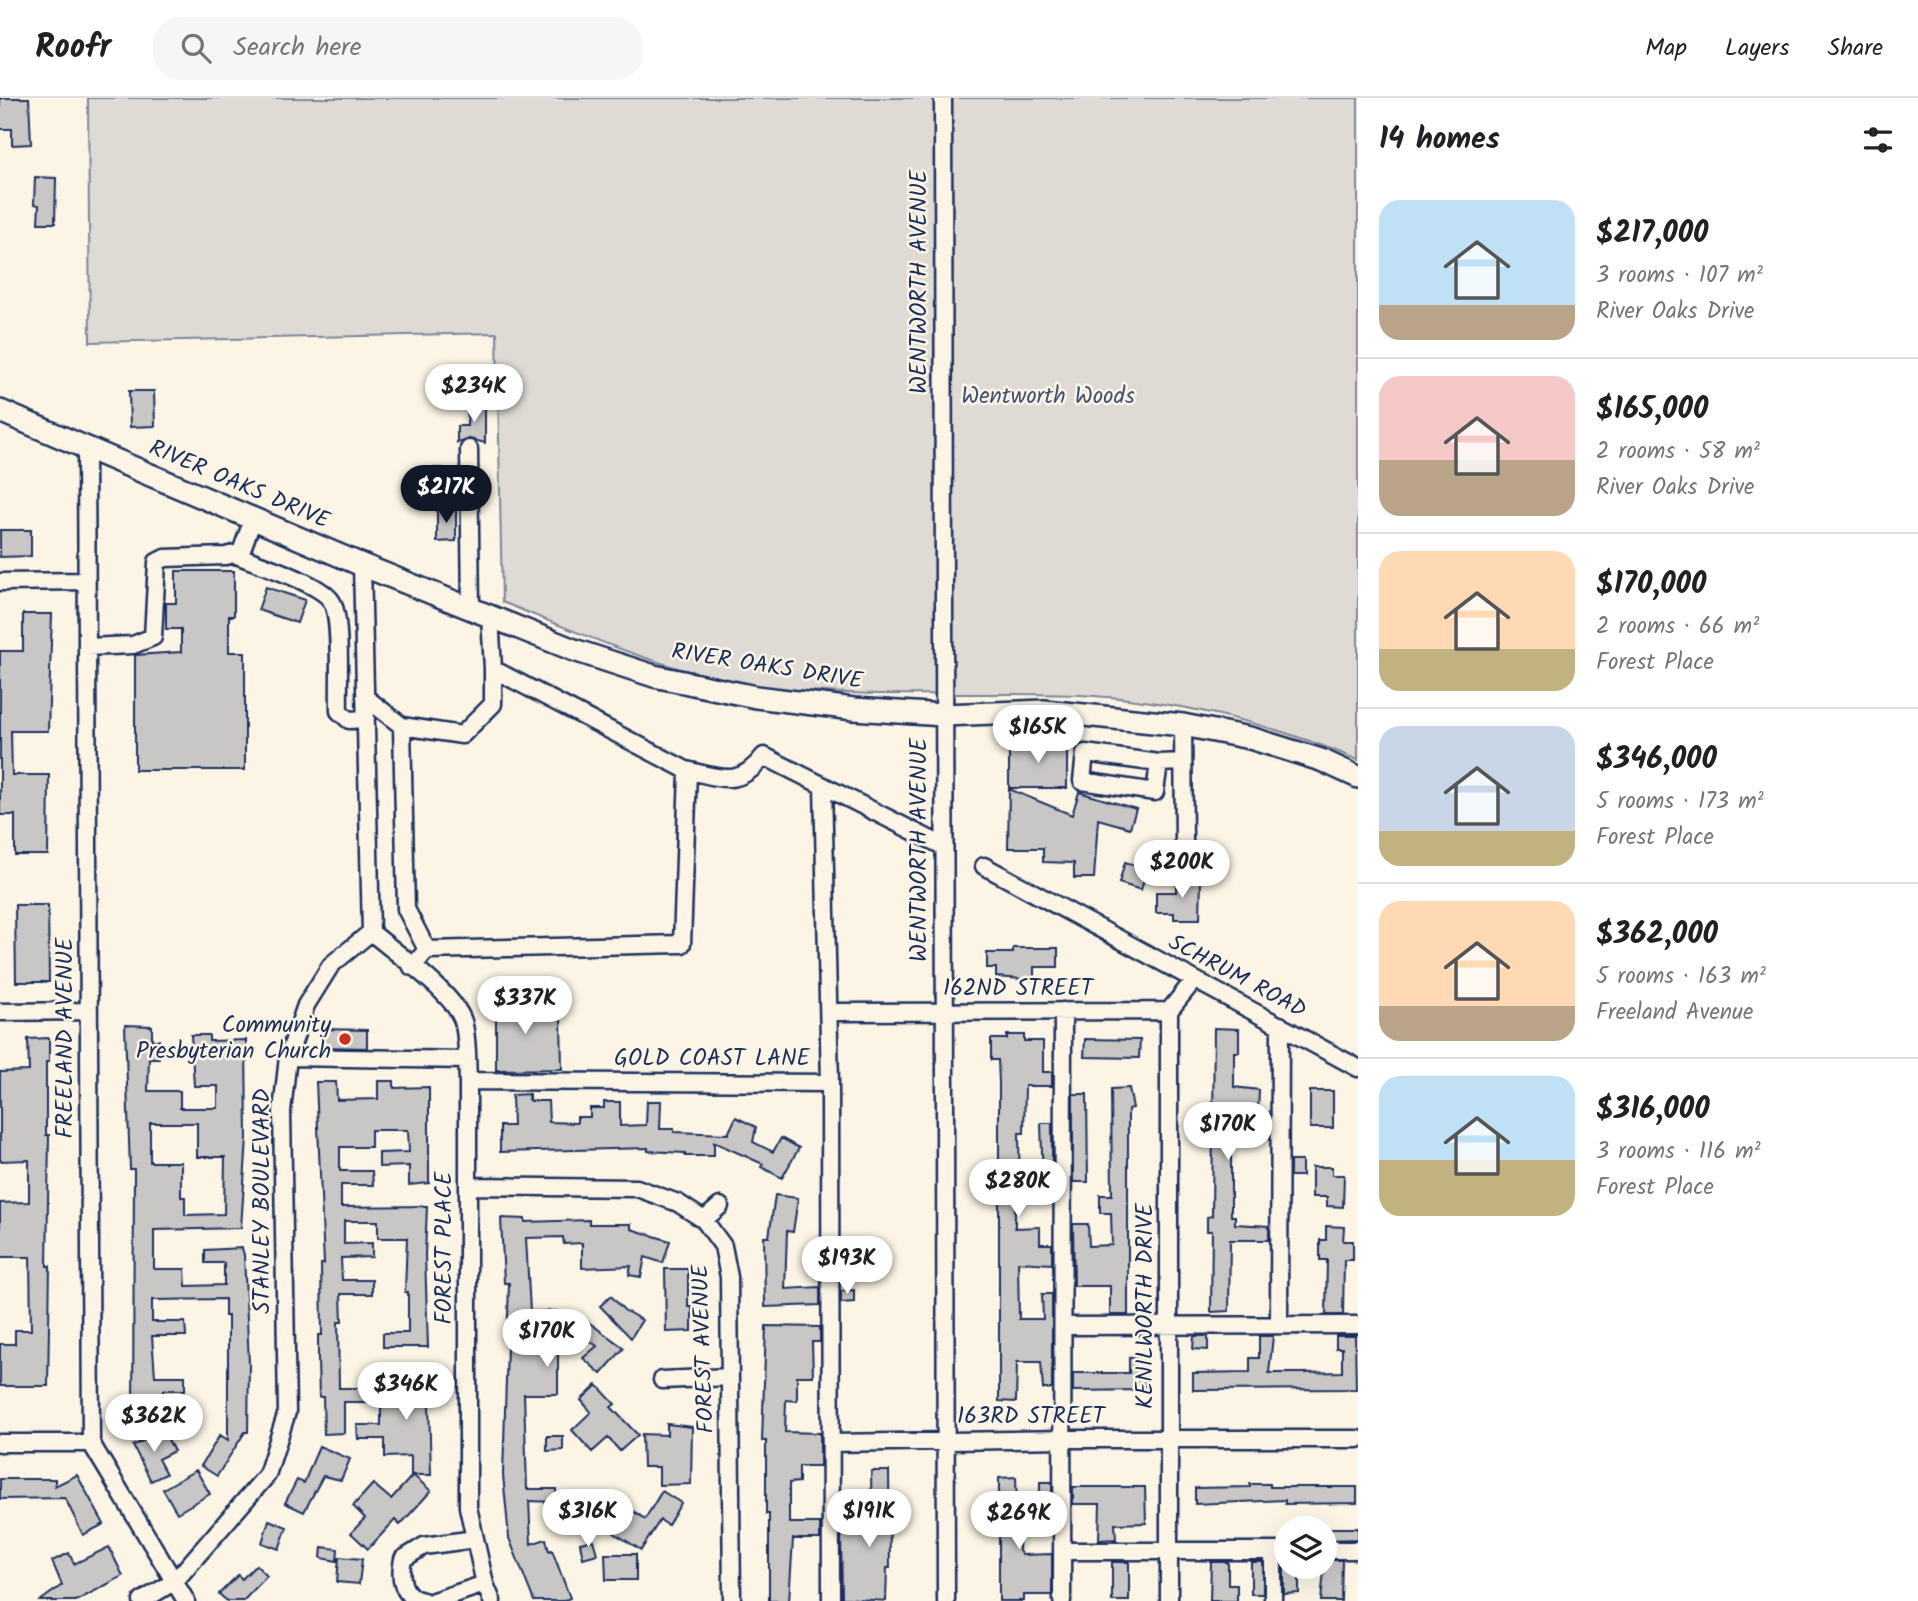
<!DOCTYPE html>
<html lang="en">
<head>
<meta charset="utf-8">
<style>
  :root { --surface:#fff; --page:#f6f6f6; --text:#202124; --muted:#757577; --line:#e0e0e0; --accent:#111827 }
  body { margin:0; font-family:Kalam,sans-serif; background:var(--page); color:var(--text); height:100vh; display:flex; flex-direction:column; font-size:26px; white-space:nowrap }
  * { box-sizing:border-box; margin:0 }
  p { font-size:23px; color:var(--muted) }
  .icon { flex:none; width:38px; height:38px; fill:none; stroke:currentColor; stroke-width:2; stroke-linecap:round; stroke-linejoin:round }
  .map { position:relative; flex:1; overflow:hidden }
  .panel { display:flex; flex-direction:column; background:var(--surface); width:560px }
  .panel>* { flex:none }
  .fabs { position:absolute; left:1274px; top:1418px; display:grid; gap:14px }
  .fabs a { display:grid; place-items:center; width:63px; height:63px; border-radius:50%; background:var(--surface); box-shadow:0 7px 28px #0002; font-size:35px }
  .price { position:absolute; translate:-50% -60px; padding:0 16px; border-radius:24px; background:#fff; color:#222; font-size:23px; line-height:46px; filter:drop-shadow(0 2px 4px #0008) }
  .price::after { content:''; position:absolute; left:50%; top:42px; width:21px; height:16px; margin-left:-10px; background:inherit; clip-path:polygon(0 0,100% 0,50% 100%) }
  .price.current { background:var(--accent); color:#fff }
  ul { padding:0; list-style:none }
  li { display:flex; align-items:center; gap:21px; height:175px; padding:0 21px }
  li+li { border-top:2px solid var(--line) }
  li span { display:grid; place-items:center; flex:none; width:196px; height:140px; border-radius:21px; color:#555 }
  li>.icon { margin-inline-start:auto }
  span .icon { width:84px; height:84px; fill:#fffc; stroke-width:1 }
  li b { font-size:30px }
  h2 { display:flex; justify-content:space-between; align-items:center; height:84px; padding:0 21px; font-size:30px }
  header { display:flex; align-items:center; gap:42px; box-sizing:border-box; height:98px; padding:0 35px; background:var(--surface); border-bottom:2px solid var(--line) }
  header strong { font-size:33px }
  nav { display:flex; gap:38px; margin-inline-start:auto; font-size:24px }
  .search { width:490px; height:63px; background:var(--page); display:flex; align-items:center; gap:18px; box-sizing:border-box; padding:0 24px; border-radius:28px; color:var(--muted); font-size:26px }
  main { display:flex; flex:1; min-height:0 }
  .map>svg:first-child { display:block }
  .green { fill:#dfdbd4; stroke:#7d8599; stroke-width:2 }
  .building { fill:#c8c7c6; stroke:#1b2f5e; stroke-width:2; fill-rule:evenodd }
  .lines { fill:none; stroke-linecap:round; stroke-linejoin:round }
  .minor-casing { stroke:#1b2f5e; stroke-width:21 }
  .major-casing { stroke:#1b2f5e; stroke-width:26 }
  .minor { stroke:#fcf5e5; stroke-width:16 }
  .major { stroke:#fcf5e5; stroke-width:21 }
  .poi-dot { fill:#c8321e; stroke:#fcf5e5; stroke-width:2.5 }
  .labels { text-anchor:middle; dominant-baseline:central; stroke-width:5; stroke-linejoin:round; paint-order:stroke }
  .street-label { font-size:23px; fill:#1b2f5e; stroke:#fcf5e5 }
  .park-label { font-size:23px; fill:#425176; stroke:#fcf5e5 }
  .poi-label { font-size:23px; fill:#1b2f5e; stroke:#fcf5e5; text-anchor:end }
</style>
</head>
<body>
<header>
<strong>Roofr</strong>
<div class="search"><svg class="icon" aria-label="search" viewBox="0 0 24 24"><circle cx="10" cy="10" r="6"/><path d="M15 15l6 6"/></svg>Search here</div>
<nav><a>Map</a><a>Layers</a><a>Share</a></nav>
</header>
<main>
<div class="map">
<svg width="1358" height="1503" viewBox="0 0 1358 1503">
  <rect width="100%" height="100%" fill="#fcf5e5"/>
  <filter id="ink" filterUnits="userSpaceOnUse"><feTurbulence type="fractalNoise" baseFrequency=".0143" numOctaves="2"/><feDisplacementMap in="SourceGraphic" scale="14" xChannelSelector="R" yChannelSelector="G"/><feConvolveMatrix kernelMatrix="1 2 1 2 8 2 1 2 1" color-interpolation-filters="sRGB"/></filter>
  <g filter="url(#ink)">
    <!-- green -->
    <path class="green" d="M88 0H1358V662C1272 625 1174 602 1081 597 974 593 865 602 758 588 668 575 585 537 502 504L497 235 90 244Z"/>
    <!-- building -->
    <path class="building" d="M0 0H29L31 46 12 47V31H0Z
      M35 79 56 80 55 125H38L39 107 34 106Z
      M444 285 470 286 469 302 443 300Z
      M129 293H154L155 328 130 329Z
      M468 305H485V345L470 341 457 345V328H467Z
      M425 370H443V388L425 387Z
      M437 411H456V443L437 444Z
      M0 432H31V458L0 459Z
      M176 473H234V518H229V554H245V672H135V557L181 554V531H166V505H176Z
      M266 489 305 502 297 525 258 512Z
      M23 516H52L48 633H11L12 677H49L48 757H15V717H0V553H23Z
      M1009 644H1067V690H1009Z
      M1009 691 1072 717 1079 694 1136 711 1130 730 1098 721 1094 780H1074V765L1043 764V750H1008Z
      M1125 764 1147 771 1141 792 1119 785Z
      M1176 780 1201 781 1200 821H1174V815H1156V794H1176Z
      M15 807H48L49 884H16Z
      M1013 850H1058V869H1034V882L996 879V870H987V855H1013Z
      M496 893 528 895V920L561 919 562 971 496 972Z
      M125 927 152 928V942H159V960H149L148 993H180V1010H218V988H194L191 937H209V943L246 942 247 1040 241 1130 154 1132V1171H185L186 1188 224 1187V1165H205V1152L242 1150 244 1157 249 1265 248 1334H245L217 1378 201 1368 220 1337 228 1342V1218H225V1201L152 1202V1224H185L186 1238H152L155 1278H185V1292H163L164 1329 133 1330 134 1071H130ZM150 1025H197V1059H225L224 1116 185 1117V1099H181V1064H150Z
      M1214 930 1239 931V954H1234V989L1259 992 1258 1015H1267V1029L1231 1030V1118H1235V1126L1269 1128V1142H1230L1229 1213 1211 1214 1212 1133H1207V1119L1212 1118Z
      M324 931 367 932V950L323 949Z
      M1007 937H1024V943H1043V974H1052V988H1025L1024 1035H1019L1020 1106H1015V1130L1040 1129V1146H1052V1166L1018 1164 1019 1221H1043L1042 1196H1052V1291H1043L1041 1264H1017L1016 1304 999 1303V985L998 962H991V941H1007Z
      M49 940V964H46V1037H49L47 1168H50L48 1288H0V1246H15V1232H31L30 1159H0V1105L29 1104V1062L0 1063V974L29 973 28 941Z
      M1085 941 1140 942 1139 960 1084 959Z
      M378 983H394V990L429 989V1085L409 1087V1068L379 1069V1055L409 1054 408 1032H371V1049H340V1073H372L373 1087H341V1109L427 1108 425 1157 428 1249H383V1235H408V1194H405L407 1140H378V1123H344V1146L372 1145V1159L341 1160 342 1182H372V1196H341L342 1224H338L339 1290H372V1304H344V1335L324 1336 323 1299H319L318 1263V1237H322L321 1166H324L316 984H336L337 1002 378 1001Z
      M1129 990 1133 1010 1128 1011V1217H1110V1188H1074L1073 1126H1088L1089 1148 1112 1147 1111 1115H1100V1097H1112L1111 991Z
      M1310 993H1333V1030H1310Z
      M529 996V1003H548L549 1024 577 1025V1019H590V1010H604V1004H620V1028L646 1027 647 1003H661L660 1031H674V1034L728 1036 736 1019 756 1029 753 1044 773 1054 781 1040 799 1050 782 1080 761 1069 763 1066 714 1044V1058H685V1055L648 1053V1050L500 1054V1028H513L512 997Z
      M1073 996H1087L1088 1084H1073Z
      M1041 1025H1052V1083H1043Z
      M1290 1063H1302V1078H1290Z
      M1312 1069H1332V1077H1344L1343 1109 1327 1108V1099H1312Z
      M775 1097 798 1100 793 1134 787 1133 785 1191 820 1189V1207L765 1209 764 1139H769Z
      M501 1120 525 1121V1124L589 1122V1126H631V1131L670 1143 663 1165 645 1159 641 1179 629 1177 631 1168 582 1170V1145L564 1146 563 1139 526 1140 530 1213H557V1227L529 1228V1249H557L558 1258V1296H524L527 1391H556V1404L529 1403 531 1446 546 1441 549 1453 552 1452 570 1500 563 1503H534L509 1440 503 1377 509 1185H504Z
      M1326 1128 1344 1129 1343 1143H1353V1162H1344L1343 1217H1326L1327 1162H1320V1142H1326Z
      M665 1171H688V1209H692V1233L666 1234Z
      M854 1192V1204L841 1205V1193Z
      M611 1198 624 1212 642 1222 631 1240 600 1208Z
      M584 1221 624 1250 601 1276 583 1260 597 1248 575 1233Z
      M766 1228 820 1229V1244H812L813 1278H797V1303L786 1302 785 1334 820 1335V1368H799V1384L789 1385V1425H820V1441H793L789 1503H769V1416H766V1343H762Z
      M1194 1238H1208V1252L1193 1251Z
      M1259 1238H1273L1269 1275H1304L1342 1274V1250H1336V1238H1355L1356 1291 1193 1292V1275L1250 1274V1260H1259Z
      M1144 1259 1145 1292 1073 1293V1275H1129V1260Z
      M428 1270 431 1377H411V1358L385 1359V1341H358L357 1327H381V1309H410V1285H384V1271Z
      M597 1287 615 1306 611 1309 638 1337 620 1353 608 1340 592 1354 572 1332 591 1314 581 1302Z
      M667 1326 692 1329 691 1386 659 1387V1369H643L642 1336 667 1337Z
      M163 1332 174 1353 158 1361 166 1376 151 1383 133 1348Z
      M547 1338H563V1352L547 1353Z
      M319 1348 350 1361 341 1382 323 1378 304 1414 285 1405 297 1382 304 1385Z
      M196 1372 210 1396 177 1415 163 1391Z
      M871 1373H889L890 1470H887L886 1503 842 1500 841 1435 872 1436Z
      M77 1377 104 1426 83 1437 65 1400 0 1401V1381H55V1388Z
      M413 1377 431 1393 400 1427 395 1422 368 1451 351 1435 365 1420 353 1408 373 1386 391 1401Z
      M1016 1379 1017 1411 1035 1410V1423H1020L1019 1453 1022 1457 1052 1456V1497H1024V1503H999V1380Z
      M1040 1384H1052V1401L1040 1400Z
      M1250 1386H1270V1389H1357V1405L1285 1406V1402L1195 1406V1390L1250 1389Z
      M1073 1389H1145L1146 1425 1115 1426 1116 1441 1099 1442 1100 1406H1073Z
      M662 1393 681 1405 668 1427 660 1422 641 1452 614 1435 622 1421 607 1411 614 1400 645 1421Z
      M269 1422 287 1429 279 1451 262 1445Z
      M1325 1430H1358V1441L1325 1442Z
      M593 1442 597 1456 583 1460 580 1445Z
      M109 1449 123 1478 76 1503H40L62 1487 52 1463 69 1455 74 1466Z
      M322 1449 338 1451 337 1463 321 1460Z
      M605 1456H636V1482H606Z
      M339 1459 362 1461 359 1486 337 1484Z
      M1325 1462H1342L1341 1503H1321Z
      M1112 1464H1129V1503H1112Z
      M1211 1464H1228V1487H1237V1503H1210Z
      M1251 1464H1263V1496H1251Z
      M1286 1464V1468H1299V1495L1284 1496V1464Z
      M256 1467 267 1478 243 1503H227L219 1496 238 1477 242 1481Z"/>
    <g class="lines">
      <!-- minor casing -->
      <g class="minor-casing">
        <path id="minor" d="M943 0 946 1503
          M86 350 91 1345 186 1503
          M469 351 471 511
          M234 456C255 465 322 485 332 504 342 521 338 590 339 613L349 622 366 621
          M0 484 86 483
          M87 549 133 547 153 539 157 464 165 460 226 458 241 454 253 421
          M365 599 402 628 406 811 427 852
          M1183 627 1184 745
          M402 628 462 637 493 606V571
          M1159 665 1155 694 1082 683 1085 655 1159 665 1183 664
          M686 672C722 680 739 690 764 658L943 748
          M823 688 830 985 831 1503
          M984 768 1358 970
          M371 834C394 854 459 898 464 927 468 945 467 965 468 983V1409L485 1486 492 1503
          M412 869 427 852 682 846 688 673 493 571 490 518
          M1169 913V1503
          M0 914 89 913
          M829 914 1169 913 1194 882
          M288 959 467 962
          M468 983 830 985
          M468 1088 637 1090 678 1105 704 1122 723 1148 729 1179 732 1503
          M704 1122 720 1108
          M1279 1227 1280 927
          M1063 1228 1358 1227
          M662 1282 729 1279
          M0 1345H91
          M831 1345 1063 1341H1358
          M1325 1452H1358
          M1062 1453H1286
          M142 1503 175 1483 267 1377 287 1314 282 1013 288 959 306 907 331 867 371 834 362 467
          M423 1503C402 1500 399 1479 403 1461L424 1448 475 1441
          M433 1503 485 1486
          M1062 1503 1063 913
          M1273 1503V1453"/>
      </g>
      <!-- major casing -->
      <g class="major-casing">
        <path id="major" d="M0 313 362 467 574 552 654 578 756 599 854 611 943 617 1044 613 1183 627 1250 640 1321 662 1358 679"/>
      </g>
      <!-- minor -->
      <use href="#minor" class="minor"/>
      <!-- major -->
      <use href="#major" class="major"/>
    </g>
  </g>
  <!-- markers -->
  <circle class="poi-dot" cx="345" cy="941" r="7"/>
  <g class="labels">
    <!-- street labels -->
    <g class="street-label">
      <text transform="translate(920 184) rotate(-90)">WENTWORTH AVENUE</text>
      <text transform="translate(239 387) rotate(23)">RIVER OAKS DRIVE</text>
      <text transform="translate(767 569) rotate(9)">RIVER OAKS DRIVE</text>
      <text transform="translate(920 752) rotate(-90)">WENTWORTH AVENUE</text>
      <text transform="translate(1237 879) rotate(28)">SCHRUM ROAD</text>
      <text x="1018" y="891">162ND STREET</text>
      <text transform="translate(66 940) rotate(-90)">FREELAND AVENUE</text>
      <text x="712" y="961">GOLD COAST LANE</text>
      <text transform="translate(263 1103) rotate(-90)">STANLEY BOULEVARD</text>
      <text transform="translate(445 1150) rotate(-90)">FOREST PLACE</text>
      <text transform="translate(1146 1208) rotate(-90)">KENILWORTH DRIVE</text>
      <text transform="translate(704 1251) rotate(-92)">FOREST AVENUE</text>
      <text x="1031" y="1319">163RD STREET</text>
    </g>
    <!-- park labels -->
    <g class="park-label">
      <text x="1048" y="299">Wentworth Woods</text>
    </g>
    <!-- poi labels -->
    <g class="poi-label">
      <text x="331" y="928">Community<tspan x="331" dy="26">Presbyterian Church</tspan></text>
    </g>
  </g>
</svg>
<div class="fabs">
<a><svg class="icon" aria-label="layers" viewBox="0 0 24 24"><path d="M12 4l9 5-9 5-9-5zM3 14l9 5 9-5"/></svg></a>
</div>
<b class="price" style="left:474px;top:326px">$234K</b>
<b class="price current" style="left:446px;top:427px">$217K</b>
<b class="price" style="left:1038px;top:667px">$165K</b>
<b class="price" style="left:1182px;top:802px">$200K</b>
<b class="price" style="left:525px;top:938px">$337K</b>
<b class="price" style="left:1228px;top:1064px">$170K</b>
<b class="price" style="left:1018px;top:1121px">$280K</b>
<b class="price" style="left:847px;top:1198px">$193K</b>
<b class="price" style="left:547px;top:1271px">$170K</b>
<b class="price" style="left:406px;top:1324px">$346K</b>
<b class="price" style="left:154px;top:1356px">$362K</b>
<b class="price" style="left:588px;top:1451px">$316K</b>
<b class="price" style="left:869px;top:1451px">$191K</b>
<b class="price" style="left:1019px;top:1453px">$269K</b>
</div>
<section class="panel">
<h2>14 homes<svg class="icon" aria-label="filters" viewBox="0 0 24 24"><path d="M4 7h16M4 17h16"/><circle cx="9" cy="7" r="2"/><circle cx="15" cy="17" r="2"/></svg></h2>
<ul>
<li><span style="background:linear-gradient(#bfe0f5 75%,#b9a48a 0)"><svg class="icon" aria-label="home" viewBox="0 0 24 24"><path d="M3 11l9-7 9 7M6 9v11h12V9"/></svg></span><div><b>$217,000</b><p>3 rooms · 107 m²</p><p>River Oaks Drive</p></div></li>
<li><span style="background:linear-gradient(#f6c9c9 60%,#b9a48a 0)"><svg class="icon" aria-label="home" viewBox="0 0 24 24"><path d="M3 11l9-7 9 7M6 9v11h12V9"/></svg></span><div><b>$165,000</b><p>2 rooms · 58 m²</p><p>River Oaks Drive</p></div></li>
<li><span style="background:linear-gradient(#ffd9b3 70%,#c2b280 0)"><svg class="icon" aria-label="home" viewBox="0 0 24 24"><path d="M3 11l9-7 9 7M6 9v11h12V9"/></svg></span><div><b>$170,000</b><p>2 rooms · 66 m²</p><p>Forest Place</p></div></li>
<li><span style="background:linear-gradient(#c9d6e8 75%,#c2b280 0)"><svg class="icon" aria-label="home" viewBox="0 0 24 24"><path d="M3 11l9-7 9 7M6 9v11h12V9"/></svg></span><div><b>$346,000</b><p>5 rooms · 173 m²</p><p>Forest Place</p></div></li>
<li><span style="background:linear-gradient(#ffd9b3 75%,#b9a48a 0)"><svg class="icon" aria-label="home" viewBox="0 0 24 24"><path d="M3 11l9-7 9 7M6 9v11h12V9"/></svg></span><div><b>$362,000</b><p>5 rooms · 163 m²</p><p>Freeland Avenue</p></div></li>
<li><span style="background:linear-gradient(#bfe0f5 60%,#c2b280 0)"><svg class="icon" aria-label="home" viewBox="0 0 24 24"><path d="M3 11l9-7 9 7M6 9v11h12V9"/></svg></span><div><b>$316,000</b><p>3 rooms · 116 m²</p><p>Forest Place</p></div></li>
</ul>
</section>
</main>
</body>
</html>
